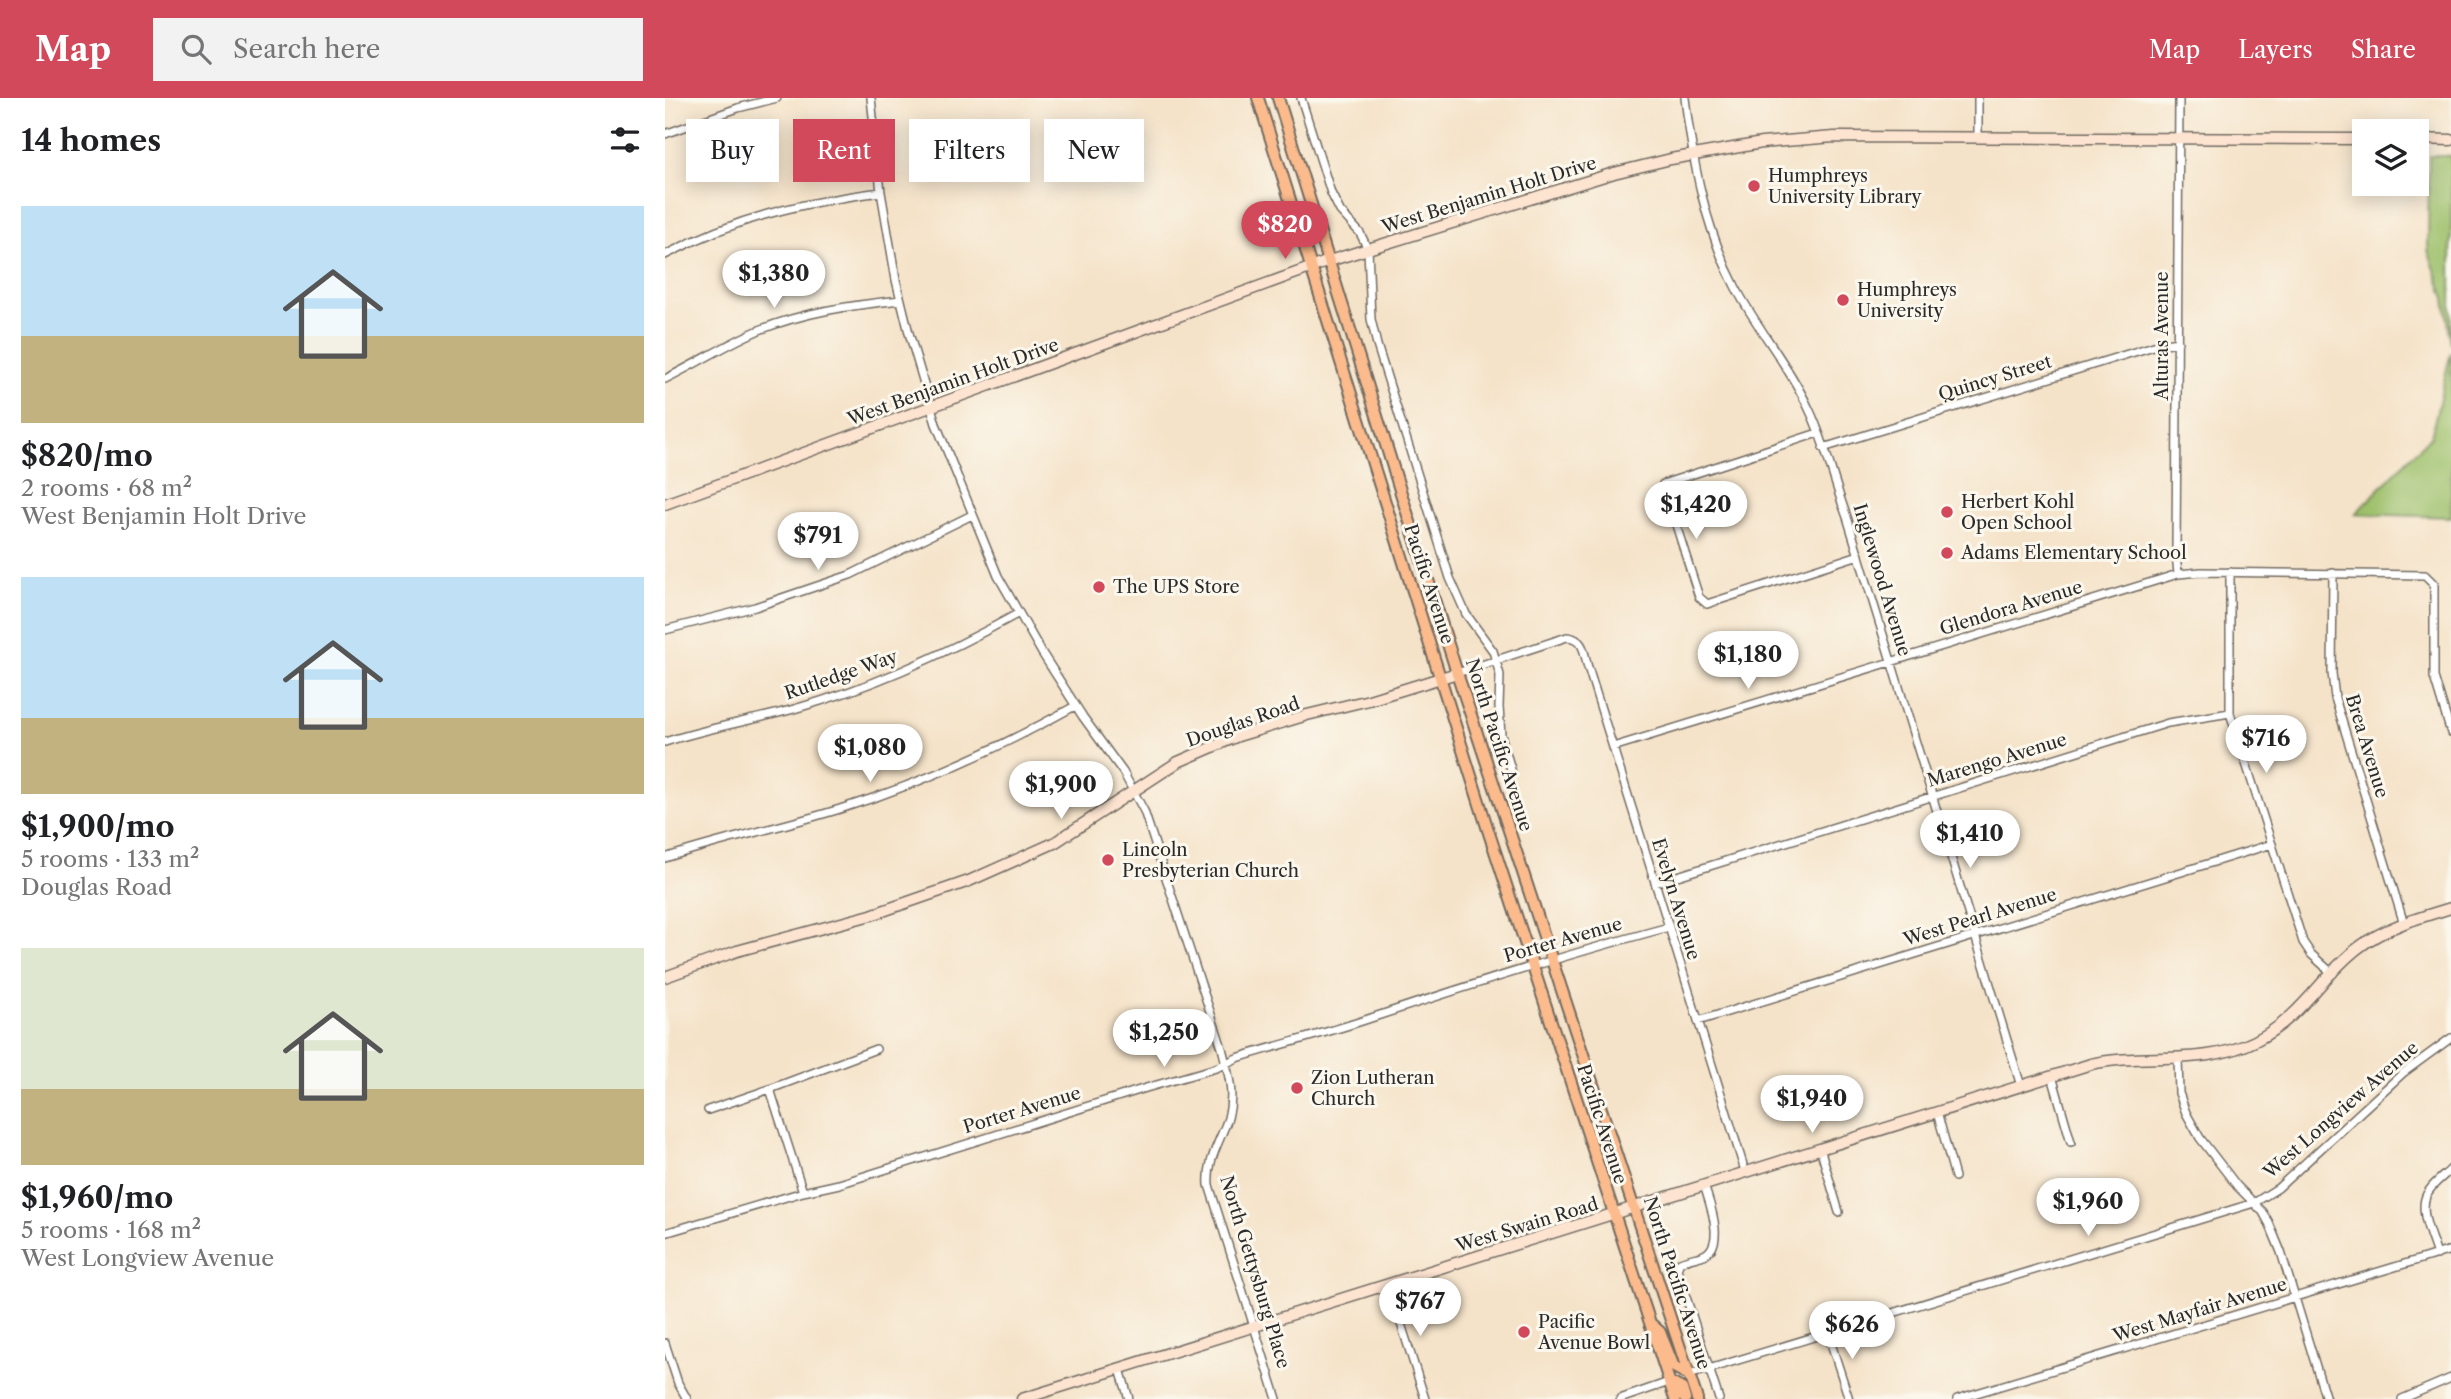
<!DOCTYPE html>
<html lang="en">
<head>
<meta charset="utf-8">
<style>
  :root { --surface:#fff; --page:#f2f2f2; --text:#202124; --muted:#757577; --accent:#d1495b }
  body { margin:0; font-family:"Libre Caslon Text",serif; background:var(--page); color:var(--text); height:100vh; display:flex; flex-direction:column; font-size:26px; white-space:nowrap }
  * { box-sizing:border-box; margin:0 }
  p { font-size:23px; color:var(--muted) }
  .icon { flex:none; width:38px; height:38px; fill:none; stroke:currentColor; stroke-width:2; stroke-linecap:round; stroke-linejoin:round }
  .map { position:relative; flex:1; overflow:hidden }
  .side { display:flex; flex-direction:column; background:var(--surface); width:665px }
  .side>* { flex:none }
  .guide { position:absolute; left:21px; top:21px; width:665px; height:63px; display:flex; gap:14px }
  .controls { position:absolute; left:1687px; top:21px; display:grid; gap:14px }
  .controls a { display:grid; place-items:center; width:77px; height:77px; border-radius:0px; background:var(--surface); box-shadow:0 4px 18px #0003; font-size:35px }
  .price { position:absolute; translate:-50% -60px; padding:0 16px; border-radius:24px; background:#fff; color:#222; font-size:23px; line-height:46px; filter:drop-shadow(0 2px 4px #0008) }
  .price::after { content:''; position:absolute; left:50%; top:42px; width:21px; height:16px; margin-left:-10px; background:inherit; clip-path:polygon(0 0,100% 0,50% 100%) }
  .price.selected { background:var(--accent); color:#fff }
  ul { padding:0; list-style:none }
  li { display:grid; align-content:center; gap:14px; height:371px; padding:0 21px }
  li span { display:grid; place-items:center; height:217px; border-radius:0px; color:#555 }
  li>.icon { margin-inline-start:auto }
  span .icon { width:126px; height:126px; fill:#fffc; stroke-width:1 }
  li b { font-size:30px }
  h2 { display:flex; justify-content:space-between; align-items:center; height:84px; padding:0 21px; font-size:30px }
  .pill { padding:0 24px; border-radius:0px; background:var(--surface); box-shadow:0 4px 18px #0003; font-size:24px; line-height:63px }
  .pill.selected { background:var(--accent); color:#fff }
  header { display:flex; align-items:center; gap:42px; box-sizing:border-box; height:98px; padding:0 35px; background:var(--accent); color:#fff }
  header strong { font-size:33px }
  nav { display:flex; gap:38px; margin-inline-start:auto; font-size:24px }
  .search { width:490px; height:63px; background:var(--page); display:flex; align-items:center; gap:18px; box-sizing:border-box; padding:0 24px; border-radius:0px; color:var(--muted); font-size:26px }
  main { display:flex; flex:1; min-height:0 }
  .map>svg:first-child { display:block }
  .green { fill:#9dc06a; stroke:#64764a; stroke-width:2 }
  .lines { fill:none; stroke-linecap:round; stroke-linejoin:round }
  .street-casing { stroke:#726b62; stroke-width:10 }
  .secondary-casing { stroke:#726b62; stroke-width:13 }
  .primary-casing { stroke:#726b62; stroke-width:14 }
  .street { stroke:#fff; stroke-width:7 }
  .secondary { stroke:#fde4d1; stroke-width:10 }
  .primary { stroke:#fbbb8c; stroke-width:10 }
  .poi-dot { fill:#d1495b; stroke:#fbf7ec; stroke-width:2.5 }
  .labels { text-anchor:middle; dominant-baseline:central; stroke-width:6; stroke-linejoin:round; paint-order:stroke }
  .poi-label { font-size:18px; fill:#2b2b2b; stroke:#fbf7ec; text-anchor:start }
  .street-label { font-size:18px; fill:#2b2b2b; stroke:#fbf7ec }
</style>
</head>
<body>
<header>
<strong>Map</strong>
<div class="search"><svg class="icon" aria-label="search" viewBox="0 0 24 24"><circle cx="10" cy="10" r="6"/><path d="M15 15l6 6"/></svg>Search here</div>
<nav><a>Map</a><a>Layers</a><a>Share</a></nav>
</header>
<main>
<section class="side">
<h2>14 homes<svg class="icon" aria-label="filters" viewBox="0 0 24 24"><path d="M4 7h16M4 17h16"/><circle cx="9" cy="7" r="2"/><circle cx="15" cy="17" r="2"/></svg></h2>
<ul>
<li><span style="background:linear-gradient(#bfe0f5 60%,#c2b280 0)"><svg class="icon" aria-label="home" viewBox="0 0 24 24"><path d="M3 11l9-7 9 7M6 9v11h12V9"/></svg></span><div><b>$820/mo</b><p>2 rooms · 68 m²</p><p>West Benjamin Holt Drive</p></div></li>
<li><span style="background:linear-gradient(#bfe0f5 65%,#c2b280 0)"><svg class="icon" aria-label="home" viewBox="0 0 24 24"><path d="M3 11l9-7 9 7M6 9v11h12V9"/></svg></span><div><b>$1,900/mo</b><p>5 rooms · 133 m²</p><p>Douglas Road</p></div></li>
<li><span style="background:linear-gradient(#dfe7d0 65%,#c2b280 0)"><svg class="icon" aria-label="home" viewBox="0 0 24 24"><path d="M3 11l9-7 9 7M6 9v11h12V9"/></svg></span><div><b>$1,960/mo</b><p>5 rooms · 168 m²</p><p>West Longview Avenue</p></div></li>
</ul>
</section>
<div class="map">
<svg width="1786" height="1301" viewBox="0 0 1786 1301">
  <rect width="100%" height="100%" fill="#fbf7ec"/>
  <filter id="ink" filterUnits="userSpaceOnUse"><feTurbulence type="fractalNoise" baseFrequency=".0143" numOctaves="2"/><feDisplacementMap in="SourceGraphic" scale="14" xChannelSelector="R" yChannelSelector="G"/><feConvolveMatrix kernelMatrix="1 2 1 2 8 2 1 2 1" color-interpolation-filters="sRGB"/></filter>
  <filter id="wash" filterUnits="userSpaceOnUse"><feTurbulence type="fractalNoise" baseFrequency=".00686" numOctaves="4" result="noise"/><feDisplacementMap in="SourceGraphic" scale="28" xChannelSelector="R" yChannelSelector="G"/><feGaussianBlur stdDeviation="1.57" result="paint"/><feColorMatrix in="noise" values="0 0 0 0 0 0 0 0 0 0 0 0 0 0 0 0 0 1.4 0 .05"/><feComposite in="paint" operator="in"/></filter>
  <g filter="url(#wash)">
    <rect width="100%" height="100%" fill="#f5e3c9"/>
    <!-- green -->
    <path class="green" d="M1764 58H1786V246L1780 200 1763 152Z
      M1786 254V419L1690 416 1766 338Z"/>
  </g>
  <g filter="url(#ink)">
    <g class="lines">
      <!-- street casing -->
      <g class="street-casing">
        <path id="street" d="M206 0 216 94 231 182 244 235 271 326 333 478 377 555 418 619 458 674 479 713 557 950C563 974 570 995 563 1020 555 1044 542 1061 544 1087L612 1301
          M636 0 666 95 675 113 695 135 703 151 706 221 712 247 785 480 801 516 828 553 835 577 834 609 836 637 847 675
          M1020 0C1028 65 1040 131 1071 190 1093 232 1125 269 1145 313 1161 347 1169 385 1182 419L1356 988
          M0 36 73 10 112 0
          M1313 39V0
          M0 157C70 120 138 104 216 94
          M0 281C31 266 60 247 92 233 138 214 187 207 236 202
          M1153 335 998 386 1034 499 1042 506 1194 457
          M1158 350 1492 247 1513 244
          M1565 474V615L1638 844 1646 856 1668 876
          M1668 475 1667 575 1670 600 1739 826
          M1513 476 1511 455 1514 0
          M0 532 90 509 185 477 307 417
          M792 575 902 539C918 540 919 553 922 566L1080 1073
          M0 644C42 630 86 623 129 611 208 589 282 555 354 515
          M948 649 1513 476 1536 474 1760 477 1769 486V579L1786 635
          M0 760C58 741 117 729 175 711 258 685 335 650 410 608
          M990 785 1503 625 1565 615
          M1033 923 1607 746
          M1513 960 1514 995 1521 1015 1535 1040 1572 1088 1598 1114 1604 1125 1616 1154 1661 1301
          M1387 978 1406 1044
          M43 1012 105 991
          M1272 1014 1290 1079
          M1155 1050 1174 1114
          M1039 1087C1044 1104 1063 1150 1036 1158 1029 1160 1022 1161 1015 1164L1012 1171 1054 1301
          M138 1094 105 991 211 951
          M0 1135 138 1094 174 1086 481 990 551 970 572 960C617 946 662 935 706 920 805 887 903 856 1004 829
          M1772 1157C1767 1140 1753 1112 1762 1096 1767 1086 1778 1079 1786 1071
          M724 1188 760 1301
          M1162 1233 1184 1301
          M0 1245 13 1285 22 1301
          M455 1271 464 1301
          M1024 1277 1589 1105 1613 1090 1738 975 1786 940
          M955 1301 1004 1284
          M1292 1301 1786 1152
          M1737 1301 1786 1280"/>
      </g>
      <!-- secondary casing -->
      <g class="secondary-casing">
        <path id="secondary" d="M1752 41 1786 42
          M0 406 664 163 949 75 1006 61 1097 45 1169 39 1699 41
          M0 879 72 853 206 817 304 783 389 745 513 664 573 638 642 617 704 602 792 575
          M357 1301 1426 966C1480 954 1538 969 1590 943 1639 918 1653 881 1693 850 1720 829 1753 820 1786 810"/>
      </g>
      <!-- primary casing -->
      <g class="primary-casing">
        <path id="primary" d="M593 0 823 732 1010 1301
          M613 0 792 575 1032 1301
          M986 1226 995 1234 1009 1269 1024 1277
          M1004 1284 1017 1291 1020 1301"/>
      </g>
      <!-- street -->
      <use href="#street" class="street"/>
      <!-- secondary -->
      <use href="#secondary" class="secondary"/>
      <!-- primary -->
      <use href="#primary" class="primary"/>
    </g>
  </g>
  <!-- markers -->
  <g class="poi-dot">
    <circle cx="1089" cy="88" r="7"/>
    <circle cx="1178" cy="202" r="7"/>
    <circle cx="1282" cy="414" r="7"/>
    <circle cx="1282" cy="455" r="7"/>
    <circle cx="434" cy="489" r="7"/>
    <circle cx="443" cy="762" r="7"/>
    <circle cx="632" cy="990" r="7"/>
    <circle cx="859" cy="1234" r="7"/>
  </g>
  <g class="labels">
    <!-- poi labels -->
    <g class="poi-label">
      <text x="1103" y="78">Humphreys<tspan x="1103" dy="21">University Library</tspan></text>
      <text x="1192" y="192">Humphreys<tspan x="1192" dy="21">University</tspan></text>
      <text x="1296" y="404">Herbert Kohl<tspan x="1296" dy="21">Open School</tspan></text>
      <text x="1296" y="455">Adams Elementary School</text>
      <text x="448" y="489">The UPS Store</text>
      <text x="457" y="752">Lincoln<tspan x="457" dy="21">Presbyterian Church</tspan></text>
      <text x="646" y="980">Zion Lutheran<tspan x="646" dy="21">Church</tspan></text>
      <text x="873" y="1224">Pacific<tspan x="873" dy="21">Avenue Bowl</tspan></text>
    </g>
    <!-- street labels -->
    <g class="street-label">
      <text transform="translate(824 97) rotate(-17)">West Benjamin Holt Drive</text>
      <text transform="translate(1497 238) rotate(-90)">Alturas Avenue</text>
      <text transform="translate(1330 280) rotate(-17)">Quincy Street</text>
      <text transform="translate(288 284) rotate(-20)">West Benjamin Holt Drive</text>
      <text transform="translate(1217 482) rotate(73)">Inglewood Avenue</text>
      <text transform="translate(764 486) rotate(72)">Pacific Avenue</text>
      <text transform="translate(1346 510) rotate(-17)">Glendora Avenue</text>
      <text transform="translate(176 577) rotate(-19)">Rutledge Way</text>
      <text transform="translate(578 624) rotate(-19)">Douglas Road</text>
      <text transform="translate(834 647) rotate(72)">North Pacific Avenue</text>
      <text transform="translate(1702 648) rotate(73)">Brea Avenue</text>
      <text transform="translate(1332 662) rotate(-17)">Marengo Avenue</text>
      <text transform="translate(1011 801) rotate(73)">Evelyn Avenue</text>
      <text transform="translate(1315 819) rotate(-17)">West Pearl Avenue</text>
      <text transform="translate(898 842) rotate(-16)">Porter Avenue</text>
      <text transform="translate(357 1012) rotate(-17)">Porter Avenue</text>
      <text transform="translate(1676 1012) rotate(-41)">West Longview Avenue</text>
      <text transform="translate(937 1026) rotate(72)">Pacific Avenue</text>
      <text transform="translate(862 1127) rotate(-17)">West Swain Road</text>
      <text transform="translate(590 1174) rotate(73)">North Gettysburg Place</text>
      <text transform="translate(1012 1185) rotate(72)">North Pacific Avenue</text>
      <text transform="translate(1535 1212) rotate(-17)">West Mayfair Avenue</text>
    </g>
  </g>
</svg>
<div class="controls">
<a><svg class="icon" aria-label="layers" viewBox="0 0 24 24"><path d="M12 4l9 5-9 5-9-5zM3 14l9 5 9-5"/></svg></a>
</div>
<b class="price selected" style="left:620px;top:163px">$820</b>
<b class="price" style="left:109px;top:212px">$1,380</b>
<b class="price" style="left:1031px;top:443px">$1,420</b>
<b class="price" style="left:153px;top:474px">$791</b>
<b class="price" style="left:1083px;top:593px">$1,180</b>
<b class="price" style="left:1601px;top:677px">$716</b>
<b class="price" style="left:205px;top:686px">$1,080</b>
<b class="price" style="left:396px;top:723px">$1,900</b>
<b class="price" style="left:1305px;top:772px">$1,410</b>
<b class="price" style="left:499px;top:971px">$1,250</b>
<b class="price" style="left:1147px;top:1037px">$1,940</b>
<b class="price" style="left:1423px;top:1140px">$1,960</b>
<b class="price" style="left:755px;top:1240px">$767</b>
<b class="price" style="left:1187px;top:1263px">$626</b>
<div class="guide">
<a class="pill">Buy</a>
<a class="pill selected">Rent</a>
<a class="pill">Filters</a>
<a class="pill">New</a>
</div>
</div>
</main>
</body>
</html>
